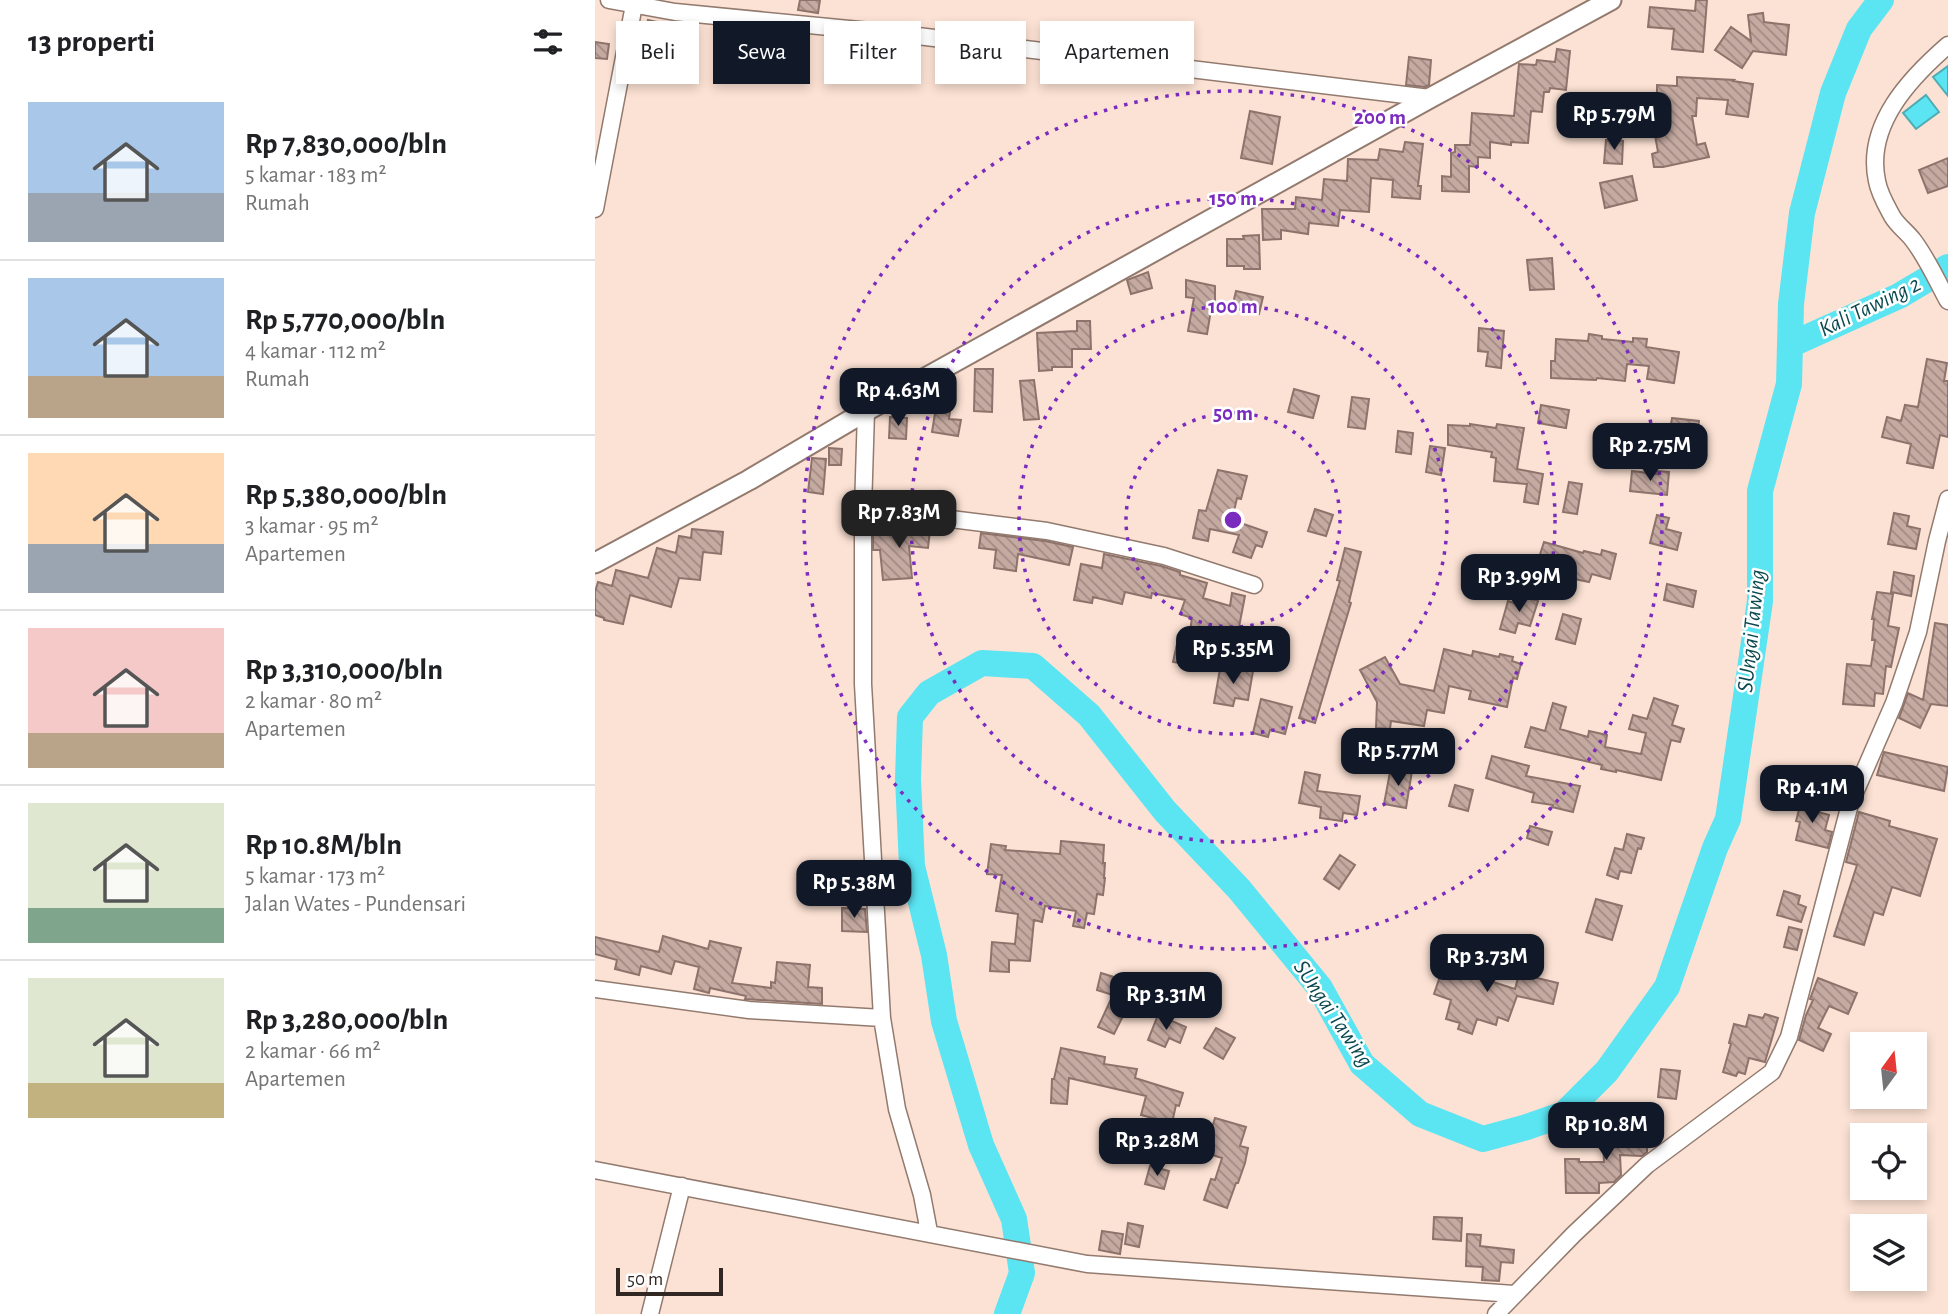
<!DOCTYPE html>
<html lang="id">
<head>
<meta charset="utf-8">
<style>
  :root { --surface:#fff; --page:#f2f2f2; --text:#202124; --muted:#757577; --line:#e0e0e0; --accent:#111827 }
  body { margin:0; font-family:"Alegreya Sans",sans-serif; background:var(--page); color:var(--text); height:100vh; display:flex; flex-direction:column; font-size:26px; white-space:nowrap }
  * { box-sizing:border-box; margin:0 }
  p { font-size:23px; color:var(--muted) }
  .icon { flex:none; width:38px; height:38px; fill:none; stroke:currentColor; stroke-width:2; stroke-linecap:round; stroke-linejoin:round }
  .map { position:relative; flex:1; overflow:hidden }
  .sheet { display:flex; flex-direction:column; background:var(--surface); width:595px }
  .sheet>* { flex:none }
  .hud { position:absolute; left:21px; top:21px; width:665px; height:63px; display:flex; gap:14px }
  .needle { width:46px; rotate:15deg }
  .fabs { position:absolute; left:1255px; top:1032px; display:grid; gap:14px }
  .fabs a { display:grid; place-items:center; width:77px; height:77px; border-radius:0px; background:var(--surface); box-shadow:0 4px 10px #0003; font-size:35px }
  .scale { position:absolute; left:21px; bottom:18px; width:107px; box-sizing:border-box; padding-left:7px; border:4px solid #322823; border-top:0; font-size:19px; line-height:24px; white-space:nowrap; color:#322823; -webkit-text-stroke:5px #fff; paint-order:stroke }
  .price { position:absolute; translate:-50% -60px; padding:0 16px; border-radius:14px; background:var(--accent); color:#fff; font-size:23px; line-height:46px; filter:drop-shadow(0 2px 4px #0008) }
  .price::after { content:''; position:absolute; left:50%; top:42px; width:21px; height:16px; margin-left:-10px; background:inherit; clip-path:polygon(0 0,100% 0,50% 100%) }
  .price.current { background:#222; color:#fff }
  ul { padding:0; list-style:none }
  li { display:flex; align-items:center; gap:21px; height:175px; padding:0 28px }
  li+li { border-top:2px solid var(--line) }
  li span { display:grid; place-items:center; flex:none; width:196px; height:140px; border-radius:0px; color:#555 }
  li>.icon { margin-inline-start:auto }
  span .icon { width:84px; height:84px; fill:#fffc; stroke-width:1 }
  li b { font-size:30px }
  h2 { display:flex; justify-content:space-between; align-items:center; height:84px; padding:0 28px; font-size:30px }
  .pill { padding:0 24px; border-radius:0px; background:var(--surface); box-shadow:0 4px 10px #0003; font-size:24px; line-height:63px }
  .pill.current { background:var(--accent); color:#fff }
  main { display:flex; flex:1; min-height:0 }
  .map>svg:first-child { display:block }
  .water { fill:#5be4f2; stroke:#4facb4; stroke-width:2 }
  .lines { fill:none; stroke-linecap:round; stroke-linejoin:round }
  .river { stroke:#5be4f2; stroke-width:26 }
  .building { fill:url(#building-back-hatch); stroke:#8d736b; stroke-width:2 }
  .minor-casing { stroke:#927a6e; stroke-width:19 }
  .tertiary-casing { stroke:#927a6e; stroke-width:23 }
  .minor { stroke:#fff; stroke-width:16 }
  .tertiary { stroke:#fff; stroke-width:19 }
  .ring { fill:none; stroke:#7b2cbf; stroke-width:3.5; stroke-dasharray:3.5 7 }
  .labels { text-anchor:middle; dominant-baseline:central; stroke-width:5; stroke-linejoin:round; paint-order:stroke }
  .water-label { font-size:23px; font-style:italic; fill:#0b494f; stroke:#fff }
  .centre { fill:#7b2cbf; stroke:#fff; stroke-width:3.5 }
  .ring-label { font-size:21px; text-anchor:middle; font-weight:bold; fill:#7b2cbf; stroke:#fff; stroke-width:5; stroke-linejoin:round; paint-order:stroke }
</style>
</head>
<body>
<main>
<section class="sheet">
<h2>13 properti<svg class="icon" aria-label="filters" viewBox="0 0 24 24"><path d="M4 7h16M4 17h16"/><circle cx="9" cy="7" r="2"/><circle cx="15" cy="17" r="2"/></svg></h2>
<ul>
<li><span style="background:linear-gradient(#a9c7e8 65%,#9aa5b1 0)"><svg class="icon" aria-label="home" viewBox="0 0 24 24"><path d="M3 11l9-7 9 7M6 9v11h12V9"/></svg></span><div><b>Rp 7,830,000/bln</b><p>5 kamar · 183 m²</p><p>Rumah</p></div></li>
<li><span style="background:linear-gradient(#a9c7e8 70%,#b9a48a 0)"><svg class="icon" aria-label="home" viewBox="0 0 24 24"><path d="M3 11l9-7 9 7M6 9v11h12V9"/></svg></span><div><b>Rp 5,770,000/bln</b><p>4 kamar · 112 m²</p><p>Rumah</p></div></li>
<li><span style="background:linear-gradient(#ffd9b3 65%,#9aa5b1 0)"><svg class="icon" aria-label="home" viewBox="0 0 24 24"><path d="M3 11l9-7 9 7M6 9v11h12V9"/></svg></span><div><b>Rp 5,380,000/bln</b><p>3 kamar · 95 m²</p><p>Apartemen</p></div></li>
<li><span style="background:linear-gradient(#f6c9c9 75%,#b9a48a 0)"><svg class="icon" aria-label="home" viewBox="0 0 24 24"><path d="M3 11l9-7 9 7M6 9v11h12V9"/></svg></span><div><b>Rp 3,310,000/bln</b><p>2 kamar · 80 m²</p><p>Apartemen</p></div></li>
<li><span style="background:linear-gradient(#dfe7d0 75%,#7fa58c 0)"><svg class="icon" aria-label="home" viewBox="0 0 24 24"><path d="M3 11l9-7 9 7M6 9v11h12V9"/></svg></span><div><b>Rp 10.8M/bln</b><p>5 kamar · 173 m²</p><p>Jalan Wates - Pundensari</p></div></li>
<li><span style="background:linear-gradient(#dfe7d0 75%,#c2b280 0)"><svg class="icon" aria-label="home" viewBox="0 0 24 24"><path d="M3 11l9-7 9 7M6 9v11h12V9"/></svg></span><div><b>Rp 3,280,000/bln</b><p>2 kamar · 66 m²</p><p>Apartemen</p></div></li>
</ul>
</section>
<div class="map">
<svg width="1353" height="1314" viewBox="0 0 1353 1314">
  <defs>
    <pattern id="building-back-hatch" width="6" height="6" patternUnits="userSpaceOnUse" patternTransform="scale(1.75)"><rect width="6" height="6" fill="#c5aaa1"/><path d="M-1 5l2 2M0 0l6 6M5-1l2 2" fill="none" stroke="#a18a83"/></pattern>
  </defs>
  <rect width="100%" height="100%" fill="#fce2d4"/>
  <!-- water -->
  <path class="water" d="M1353 66V96L1338 77Z
    M1331 95 1344 112 1321 129 1308 113Z"/>
  <g class="lines">
    <!-- river -->
    <path class="river" d="M1195 345 1304 296 1353 267
      M412 1314 427 1273 419 1219 386 1145 349 1021 339 955 317 866 313 779 315 717 334 693 387 663 438 666 494 715 570 811 644 889 725 988 767 1064 825 1114 888 1139 932 1127 969 1114 1012 1071 1072 987 1120 848 1133 819 1165 601V491L1194 384 1196 304 1207 213 1238 93 1264 29 1286 0"/>
  </g>
  <!-- building -->
  <path class="building" d="M205 0H225L223 13 203 10Z
    M1101 0H1112L1108 52 1077 49 1079 29 1053 27 1055 7 1100 11Z
    M1168 13 1169 22 1194 25 1191 55 1158 51 1147 68 1120 50 1136 27 1156 41 1153 15Z
    M53 20 84 27 77 57 46 50Z
    M0 42 14 44 12 59 0 58Z
    M962 49 975 51 971 90 955 88 954 92H949L947 112 936 111 933 143 916 142V145L895 142V158L883 157V167L874 166V192L847 191V176L856 177V153L860 152V145H875L877 113 919 116 924 64 941 65 942 60 960 62Z
    M814 57 836 60 834 85 830 87 811 85Z
    M1082 77 1139 80 1138 81 1158 84 1153 117 1131 114 1133 100 1102 98 1101 116H1097L1102 145 1110 143 1114 157 1068 167H1059L1057 154 1063 152 1058 124H1050L1051 105H1062V85L1082 86Z
    M655 111 685 117 677 164 646 158Z
    M1011 140 1028 141 1027 164 1009 163Z
    M810 142 828 144 823 186H826L825 199 797 197 798 180 776 178 774 212 745 210 743 226 714 223 713 234 686 230V239L668 240 667 209H700L701 197 727 200 729 179 752 181 753 159 783 160 785 149 808 152Z
    M1353 158V186L1333 193 1324 170Z
    M1037 176 1042 200 1010 208 1005 183Z
    M664 235 665 269H649V266H632V239H649L648 236Z
    M957 258 959 289 935 290 932 260Z
    M553 272 557 288 536 294 532 280Z
    M591 280 620 286V305L617 304 612 334 593 331 599 298 591 297Z
    M641 291 668 297 664 314 637 308Z
    M482 321H495L496 349H477V367H457V370L444 371 442 333 482 331Z
    M884 328 909 331 906 368 891 366 893 352 883 351Z
    M994 334 1007 336V339L1038 342V338L1052 339 1051 347 1084 352 1079 383 1052 379 1054 366 1032 364 1030 381 1002 378 1001 380 956 378V361H960L961 339 993 341Z
    M1332 359 1352 363 1349 381H1353V437L1345 435 1338 468 1312 463 1316 444 1287 437 1292 417 1306 421 1310 405 1323 407Z
    M380 369H398L397 412 379 411Z
    M439 380 444 419 429 420 425 381Z
    M699 389 724 396 718 418 693 412Z
    M757 397 774 399 770 429 753 427Z
    M342 401 356 404 354 419 366 420 363 436 337 432Z
    M946 405 974 410 971 428 943 423Z
    M295 417 312 418 311 439 294 438Z
    M1077 418 1104 421 1098 466 1076 464 1077 449 1044 446 1045 429 1075 431Z
    M875 424 901 428 902 424 929 428 922 469 948 474 943 504 929 502 932 484 899 481 901 458 896 457 897 452 853 445V425L875 426Z
    M803 431 818 433 816 454 801 452Z
    M835 446 850 448 846 475 831 472Z
    M234 448 247 449 246 465H234Z
    M217 458 231 459 228 494 213 492Z
    M623 470 652 476 646 499 642 498 637 520 672 532 667 547 661 545 656 558 638 552 644 535 615 529 613 541 598 538 604 510 611 511Z
    M1037 471 1062 474V471L1074 472 1072 495 1035 491Z
    M974 482 987 484 982 514 968 512Z
    M720 509 738 515 731 536 713 531Z
    M1299 513 1314 516 1312 526 1325 529 1321 549 1293 544Z
    M1062 515 1074 518 1071 529 1086 533 1082 550 1055 543Z
    M298 522 312 524V529L335 530 333 548 314 546 317 578 288 580 285 550H278V534L298 535Z
    M97 529 128 532 126 554 108 552 105 580 84 578 76 607 35 595 28 624 9 620V618L0 615V592L3 582 17 586 21 570 53 578 62 548 81 553 84 536 96 538Z
    M386 533 450 541 478 547 474 565 423 554 421 571 399 568 401 550 384 548Z
    M949 542 988 553 989 551 1006 555 1007 550 1021 554 1015 579 997 574 994 582 956 574V575L940 570Z
    M750 548 766 552 754 602 756 603 720 723 704 718 745 581 742 580Z
    M509 554 566 566 585 572V575L612 583 608 598 635 606 637 593 650 596 644 627 650 628 646 646 613 639 608 667 578 662 582 644 593 646 597 618 585 614 590 600 557 593 556 598 530 592 527 604 498 597 497 603 479 600 486 564 507 568Z
    M1299 572 1319 576 1316 596 1296 592Z
    M1072 584 1101 591 1098 607 1069 600Z
    M1282 592 1298 594 1293 626 1304 628 1296 667 1291 666 1288 694 1280 693 1279 706 1248 704 1252 664 1276 666 1280 640H1277L1279 619H1277Z
    M929 596 943 601 935 626 923 623 920 633 905 629 913 601 926 605Z
    M968 614 986 619 980 644 961 639Z
    M1340 623 1353 625V706L1336 704 1325 728 1304 718 1313 693 1328 700Z
    M849 649 877 656 878 651 904 657 905 654 918 657 917 661 926 664 922 679 918 678 912 707 874 699 876 691 854 686 849 713 832 710 829 726 796 721 795 729 781 728 782 702 765 670 790 657 805 684 839 691Z
    M625 669 645 672 646 669 658 671 653 700 640 698 638 706 619 703Z
    M1059 698 1083 706 1077 725 1089 729 1085 742 1076 740 1066 780 1021 770V772L1006 769 1007 765 930 747 936 727 950 731 958 703 971 707 965 729 993 737 994 731 1012 735 1010 747 1046 754 1051 733 1034 729 1038 715 1052 719Z
    M666 699 697 707 690 734 675 730 673 737 658 733Z
    M1289 752 1353 767 1349 791 1282 775Z
    M897 756 934 766 931 776 985 786 978 812 957 807 958 805 937 802 939 793 891 778Z
    M796 767 817 771 811 808 789 804Z
    M710 772 725 775 722 791 765 796 762 815 748 813 747 821 725 818 726 807 704 803Z
    M860 785 878 790 873 811 854 806Z
    M1208 795 1219 797 1216 810 1234 815 1230 830 1237 832 1233 848 1201 840 1205 822 1201 821Z
    M1264 812 1295 821 1294 826 1342 839 1325 896 1297 887 1288 915 1279 912 1269 945 1239 936 1262 865 1251 862Z
    M935 826 957 832 953 845 932 838Z
    M1032 834 1049 838 1046 849 1043 848 1036 873 1025 871 1023 879 1012 875 1020 848 1028 850Z
    M466 841 509 845 508 863H510L509 878H510L508 895 502 894 499 914 492 913 489 928 478 926 481 911 450 906 447 922 439 920 435 961 414 960V972L395 971 397 942 420 944 423 914 401 911 407 875 392 874 396 844 411 846 410 850 465 854Z
    M745 855 760 865 744 889 729 879Z
    M1189 891 1205 896 1203 904 1211 907 1206 922 1182 915Z
    M1001 899 1027 906 1017 940 991 932Z
    M247 908 270 909 272 932 247 931Z
    M1194 927 1207 930 1202 950 1189 947Z
    M68 936 113 949 115 941 146 948 137 983 176 988V982L180 983 182 962 215 965 213 987 227 988V1004L150 999 151 996 115 988 114 993 99 989 104 967 80 961 76 974 46 966 44 975 20 969 22 960 0 954V937L64 952Z
    M851 959 870 966 871 963 895 971 892 980 920 989 927 963 941 967 938 977 963 983 958 1004 922 996 913 1021 903 1017 901 1025 882 1019 877 1034 863 1029 865 1023 851 1019 856 1000 839 994Z
    M506 973 545 985 547 978 565 983 555 1017 531 1010 519 1034 503 1027 518 995 502 990Z
    M1223 978 1262 993 1253 1014 1234 1006 1223 1028 1236 1034 1228 1051 1204 1040 1211 1015 1218 1000 1215 999Z
    M1170 1014 1183 1018 1170 1062 1154 1058 1150 1074 1143 1072 1141 1076 1128 1072 1136 1044 1134 1043 1139 1024 1151 1027 1154 1015 1168 1018Z
    M563 1015 591 1027 585 1043 574 1038 570 1047 553 1040Z
    M621 1028 640 1038 628 1059 609 1048Z
    M466 1048 510 1057 509 1064 542 1069 540 1078 588 1093 584 1106 581 1105 577 1123 546 1115 551 1096 474 1078 472 1104 456 1103 457 1079H459Z
    M1066 1069 1085 1071 1081 1099 1063 1097Z
    M620 1118 651 1127 645 1146 653 1148 650 1163 643 1183H641L632 1208 609 1200 616 1179 620 1180 627 1158 614 1154 618 1138 614 1137Z
    M1033 1125H1053L1052 1152 1047 1156 1025 1155 1026 1175 1019 1182 1004 1183V1193H971L970 1159H984V1162H1009L1008 1139 1032 1137Z
    M555 1166 574 1171 569 1189 550 1184Z
    M839 1217 867 1218 866 1241 838 1239Z
    M533 1223 548 1226 544 1247 530 1244Z
    M507 1231 528 1234 525 1254 504 1250Z
    M872 1234 886 1235 885 1246 919 1250 918 1263 906 1262 904 1281 887 1280 888 1267 871 1266Z"/>
  <g class="lines">
    <!-- minor casing -->
    <g class="minor-casing">
      <path id="minor" d="M14 0 80 12 306 34 835 98
        M1353 45C1315 78 1270 125 1282 181 1284 193 1291 205 1297 216 1302 225 1311 231 1318 240 1332 258 1342 281 1353 301
        M0 209 39 5
        M268 508 452 531 569 556 659 585
        M0 989 154 1010 287 1018 268 684V509L271 411
        M287 1018 302 1109 327 1195 334 1232
        M0 1170 492 1264 919 1294
        M55 1314 87 1186
        M901 1314 979 1234 1052 1165 1177 1072 1194 1037 1255 804 1299 703 1323 632 1342 541 1353 499"/>
    </g>
    <!-- tertiary casing -->
    <g class="tertiary-casing">
      <path id="tertiary" d="M0 563 154 480 271 411 835 98 1016 0"/>
    </g>
    <!-- minor -->
    <use href="#minor" class="minor"/>
    <!-- tertiary -->
    <use href="#tertiary" class="tertiary"/>
  </g>
  <!-- distance rings -->
  <g class="ring">
    <circle cx="638" cy="520" r="107"/>
    <circle cx="638" cy="520" r="214"/>
    <circle cx="638" cy="520" r="322"/>
    <circle cx="638" cy="520" r="429"/>
  </g>
  <g class="labels">
    <!-- water labels -->
    <g class="water-label">
      <text transform="translate(1275 307) rotate(-26)">Kali Tawing 2</text>
      <text transform="translate(1157 631) rotate(-84)">SUngai Tawing</text>
      <text transform="translate(738 1014) rotate(56)">SUngai Tawing</text>
    </g>
  </g>
  <circle cx="638" cy="520" r="10" class="centre"/>
  <g class="ring-label">
    <text x="785" y="124">200 m</text>
    <text x="638" y="205">150 m</text>
    <text x="638" y="313">100 m</text>
    <text x="638" y="420">50 m</text>
  </g>
</svg>
<div class="fabs">
<a><svg class="needle" viewBox="-14 -14 28 28"><path d="M0-13l5 13h-10z" fill="#e53935"/><path d="M0 13l5-13h-10z" fill="#757577"/></svg></a>
<a><svg class="icon" aria-label="locate" viewBox="0 0 24 24"><circle cx="12" cy="12" r="6"/><path d="M12 2v4M12 18v4M2 12h4M18 12h4"/></svg></a>
<a><svg class="icon" aria-label="layers" viewBox="0 0 24 24"><path d="M12 4l9 5-9 5-9-5zM3 14l9 5 9-5"/></svg></a>
</div>
<div class="scale">50 m</div>
<b class="price" style="left:1019px;top:152px">Rp 5.79M</b>
<b class="price" style="left:303px;top:428px">Rp 4.63M</b>
<b class="price" style="left:1055px;top:483px">Rp 2.75M</b>
<b class="price current" style="left:304px;top:550px">Rp 7.83M</b>
<b class="price" style="left:924px;top:614px">Rp 3.99M</b>
<b class="price" style="left:638px;top:686px">Rp 5.35M</b>
<b class="price" style="left:803px;top:788px">Rp 5.77M</b>
<b class="price" style="left:1217px;top:825px">Rp 4.1M</b>
<b class="price" style="left:259px;top:920px">Rp 5.38M</b>
<b class="price" style="left:892px;top:994px">Rp 3.73M</b>
<b class="price" style="left:571px;top:1032px">Rp 3.31M</b>
<b class="price" style="left:1011px;top:1162px">Rp 10.8M</b>
<b class="price" style="left:562px;top:1178px">Rp 3.28M</b>
<div class="hud">
<a class="pill">Beli</a>
<a class="pill current">Sewa</a>
<a class="pill">Filter</a>
<a class="pill">Baru</a>
<a class="pill">Apartemen</a>
</div>
</div>
</main>
</body>
</html>
